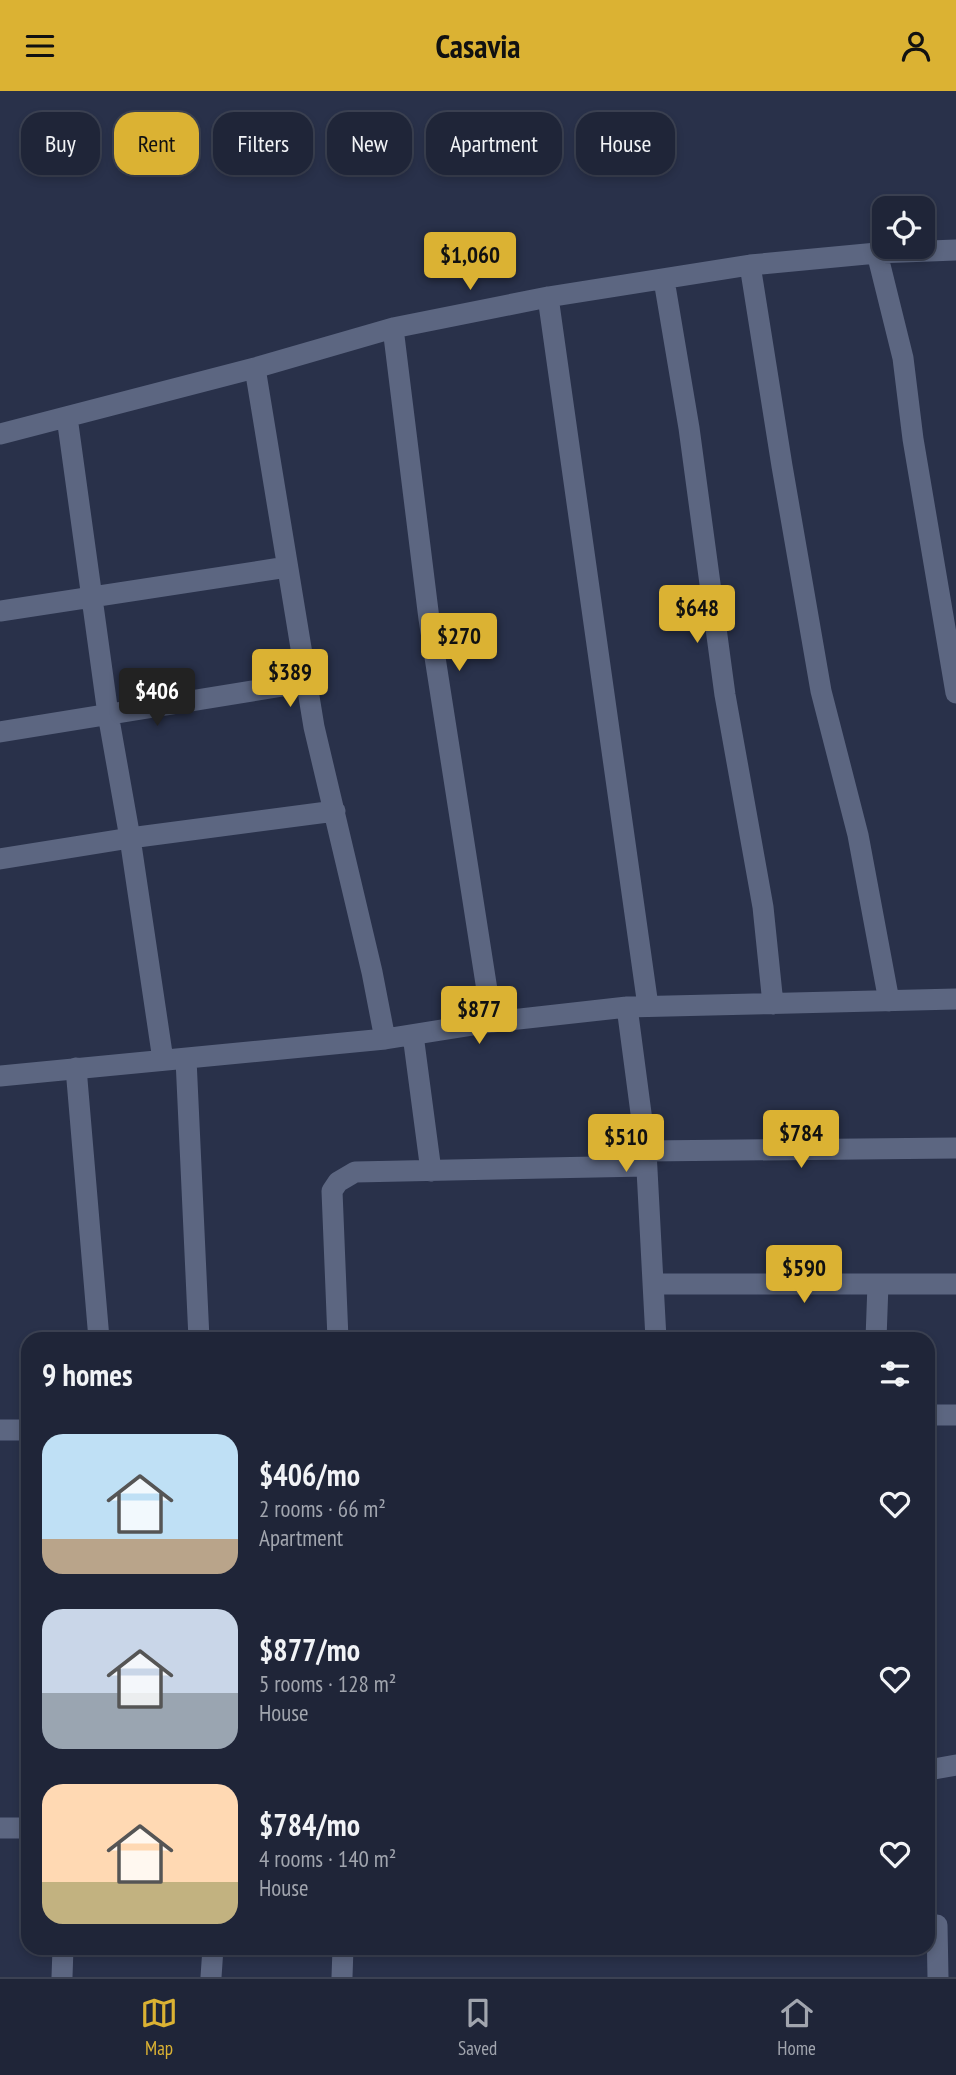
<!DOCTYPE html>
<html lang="en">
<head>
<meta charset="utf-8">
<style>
  :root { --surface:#1f2538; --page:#2c3143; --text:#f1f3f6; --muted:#a1a5ae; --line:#3c4253; --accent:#dbb233 }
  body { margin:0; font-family:"PT Sans Narrow",sans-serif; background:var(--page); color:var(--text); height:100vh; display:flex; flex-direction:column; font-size:26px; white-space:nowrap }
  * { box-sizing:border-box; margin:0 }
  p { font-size:23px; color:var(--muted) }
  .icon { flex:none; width:38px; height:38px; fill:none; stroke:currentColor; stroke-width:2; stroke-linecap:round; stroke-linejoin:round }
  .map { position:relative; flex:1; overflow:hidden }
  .drawer { position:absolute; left:21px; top:1241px; width:914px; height:623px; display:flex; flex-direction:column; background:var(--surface); border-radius:21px; box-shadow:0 4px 10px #0003,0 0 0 2px var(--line) }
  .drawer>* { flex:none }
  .hud { position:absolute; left:21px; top:21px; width:915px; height:63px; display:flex; gap:14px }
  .fabs { position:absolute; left:872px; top:105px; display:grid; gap:14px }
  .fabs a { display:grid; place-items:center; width:63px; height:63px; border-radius:14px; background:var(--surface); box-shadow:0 4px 10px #0003,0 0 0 2px var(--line); font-size:35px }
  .price { position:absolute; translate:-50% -60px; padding:0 16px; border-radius:7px; background:var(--accent); color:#111; font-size:23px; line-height:46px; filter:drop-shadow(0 2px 4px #0008) }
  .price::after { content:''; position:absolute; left:50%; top:42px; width:21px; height:16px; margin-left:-10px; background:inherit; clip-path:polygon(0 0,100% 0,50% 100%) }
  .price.current { background:#222; color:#fff }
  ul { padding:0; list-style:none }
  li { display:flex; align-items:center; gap:21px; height:175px; padding:0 21px }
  li span { display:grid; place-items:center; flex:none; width:196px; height:140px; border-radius:21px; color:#555 }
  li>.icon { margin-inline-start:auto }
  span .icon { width:84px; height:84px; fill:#fffc; stroke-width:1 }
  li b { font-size:30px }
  h2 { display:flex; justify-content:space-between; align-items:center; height:84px; padding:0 21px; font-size:30px }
  .chip { padding:0 24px; border-radius:21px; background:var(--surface); box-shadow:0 4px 10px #0003,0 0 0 2px var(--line); font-size:24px; line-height:63px }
  .chip.current { background:var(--accent); color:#111 }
  header { display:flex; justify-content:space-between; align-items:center; height:91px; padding:0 21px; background:var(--accent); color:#111; font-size:32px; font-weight:800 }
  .tab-bar { display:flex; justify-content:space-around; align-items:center; height:98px; border-top:2px solid var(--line); background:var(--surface); font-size:19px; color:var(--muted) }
  .tab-bar a { display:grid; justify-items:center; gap:4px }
  .tab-bar .current { color:var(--accent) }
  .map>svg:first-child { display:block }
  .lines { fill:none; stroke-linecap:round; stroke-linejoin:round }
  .minor { stroke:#5c6681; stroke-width:21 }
</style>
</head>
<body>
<header><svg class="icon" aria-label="menu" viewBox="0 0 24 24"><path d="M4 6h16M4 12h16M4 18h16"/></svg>Casavia<svg class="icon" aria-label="person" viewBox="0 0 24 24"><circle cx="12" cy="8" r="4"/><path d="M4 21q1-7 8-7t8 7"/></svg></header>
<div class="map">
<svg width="956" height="1886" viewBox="0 0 956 1886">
  <rect width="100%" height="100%" fill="#29314a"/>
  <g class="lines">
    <!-- minor -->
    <path class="minor" d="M877 162 903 267 913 348 956 602
      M750 174 782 375 821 600 858 744 889 910
      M664 189 689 337 725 604 763 816 773 913
      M548 206 648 915
      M393 237 429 528 492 931
      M255 277 314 636 372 881 385 948
      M67 326 108 623 130 747 163 969
      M0 343 255 277 393 237 548 206 750 174 877 162 956 159
      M0 520 287 476
      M0 641 307 591
      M0 768 130 747 335 720
      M627 916 646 1060 656 1248
      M413 944 431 1080
      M186 968 199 1248
      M76 977 99 1248
      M0 985 385 948 492 931 627 916 956 908
      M646 1060 956 1057
      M653 1193H956
      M338 1248 332 1100 338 1091 355 1081 646 1075
      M876 1248 878 1193
      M928 1324H956
      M0 1339H28
      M928 1679 956 1674
      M0 1737H28
      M937 1834 938 1886
      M62 1886 63 1857
      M211 1886 213 1857
      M342 1886 343 1857"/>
  </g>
</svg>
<div class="fabs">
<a><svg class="icon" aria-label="locate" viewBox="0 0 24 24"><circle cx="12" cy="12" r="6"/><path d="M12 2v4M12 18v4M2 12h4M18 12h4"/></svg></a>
</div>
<b class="price" style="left:470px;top:201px">$1,060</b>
<b class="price" style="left:697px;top:554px">$648</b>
<b class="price" style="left:459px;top:582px">$270</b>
<b class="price" style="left:290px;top:618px">$389</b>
<b class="price current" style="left:157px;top:637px">$406</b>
<b class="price" style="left:479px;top:955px">$877</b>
<b class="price" style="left:801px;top:1079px">$784</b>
<b class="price" style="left:626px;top:1083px">$510</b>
<b class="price" style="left:804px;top:1214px">$590</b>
<div class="hud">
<a class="chip">Buy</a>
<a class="chip current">Rent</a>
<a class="chip">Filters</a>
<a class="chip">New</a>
<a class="chip">Apartment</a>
<a class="chip">House</a>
</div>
<section class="drawer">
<h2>9 homes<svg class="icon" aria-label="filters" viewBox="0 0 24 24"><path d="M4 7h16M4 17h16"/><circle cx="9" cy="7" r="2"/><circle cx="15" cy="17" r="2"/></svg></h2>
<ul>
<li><span style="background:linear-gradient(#bfe0f5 75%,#b9a48a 0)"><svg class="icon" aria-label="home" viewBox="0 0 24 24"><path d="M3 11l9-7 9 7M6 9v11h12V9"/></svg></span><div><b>$406/mo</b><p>2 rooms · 66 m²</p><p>Apartment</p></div><svg class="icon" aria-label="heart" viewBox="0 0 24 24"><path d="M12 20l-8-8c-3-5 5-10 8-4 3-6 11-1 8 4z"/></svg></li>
<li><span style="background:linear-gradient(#c9d6e8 60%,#9aa5b1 0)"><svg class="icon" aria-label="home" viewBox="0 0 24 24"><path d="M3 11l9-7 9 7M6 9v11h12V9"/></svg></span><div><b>$877/mo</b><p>5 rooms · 128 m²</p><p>House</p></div><svg class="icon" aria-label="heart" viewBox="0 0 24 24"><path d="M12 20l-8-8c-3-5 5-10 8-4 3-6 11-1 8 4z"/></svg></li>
<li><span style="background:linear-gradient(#ffd9b3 70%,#c2b280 0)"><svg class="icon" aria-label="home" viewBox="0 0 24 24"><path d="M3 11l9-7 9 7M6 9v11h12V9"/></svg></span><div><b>$784/mo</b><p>4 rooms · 140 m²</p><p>House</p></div><svg class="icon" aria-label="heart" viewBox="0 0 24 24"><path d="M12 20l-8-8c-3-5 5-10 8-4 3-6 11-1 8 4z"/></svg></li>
</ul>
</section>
</div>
<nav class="tab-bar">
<a class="current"><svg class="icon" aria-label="map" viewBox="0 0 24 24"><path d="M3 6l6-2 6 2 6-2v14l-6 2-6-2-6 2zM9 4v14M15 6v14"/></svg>Map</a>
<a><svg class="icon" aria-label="saved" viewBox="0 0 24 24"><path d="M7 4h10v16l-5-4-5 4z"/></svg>Saved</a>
<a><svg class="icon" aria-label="home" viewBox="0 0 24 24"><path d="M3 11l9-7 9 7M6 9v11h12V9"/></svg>Home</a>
</nav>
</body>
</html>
